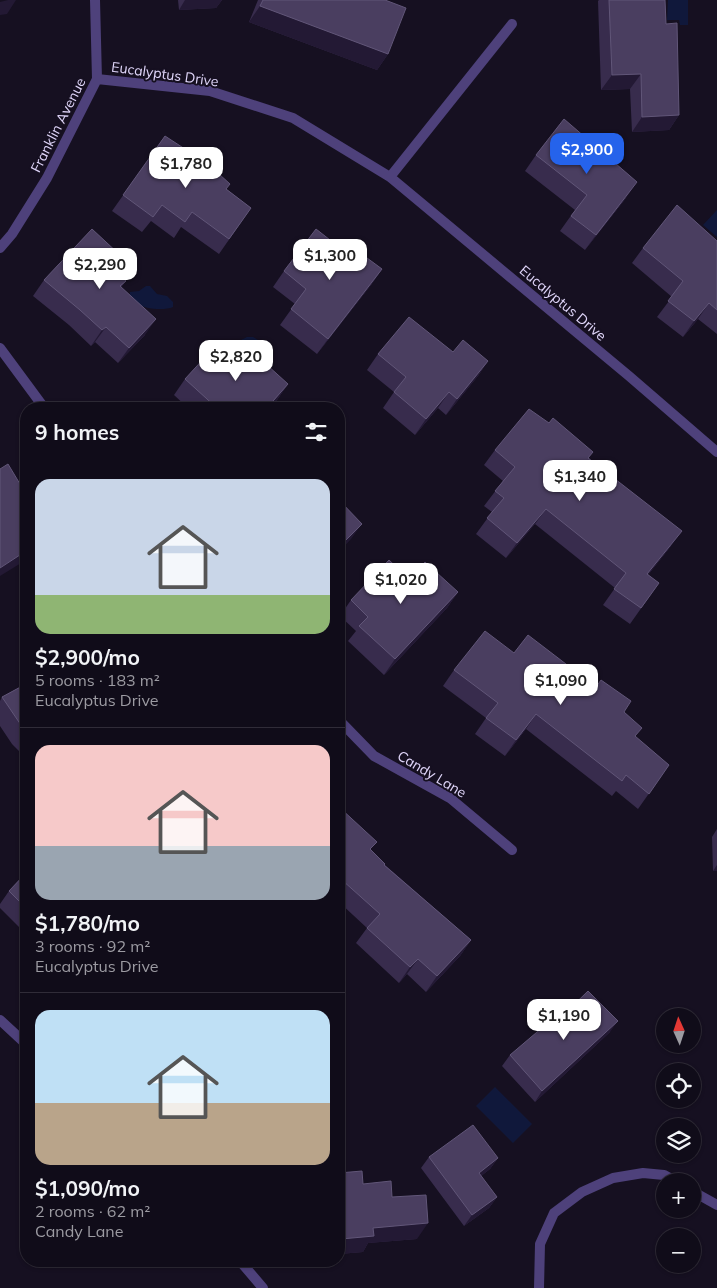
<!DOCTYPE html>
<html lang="en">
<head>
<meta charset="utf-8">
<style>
  :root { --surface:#100c19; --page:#191522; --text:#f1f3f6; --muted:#9c9ba2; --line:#302c38; --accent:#2563eb }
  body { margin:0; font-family:Mulish,sans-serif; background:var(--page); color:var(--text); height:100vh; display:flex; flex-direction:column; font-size:19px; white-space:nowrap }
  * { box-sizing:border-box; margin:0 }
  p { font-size:16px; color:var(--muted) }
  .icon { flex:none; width:28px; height:28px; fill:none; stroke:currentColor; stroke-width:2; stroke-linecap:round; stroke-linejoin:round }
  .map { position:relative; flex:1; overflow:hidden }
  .panel { position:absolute; left:20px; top:402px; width:325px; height:865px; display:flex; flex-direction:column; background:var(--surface); border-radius:20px; box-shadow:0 1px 4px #0004,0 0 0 1px var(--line) }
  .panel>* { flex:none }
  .needle { width:32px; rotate:357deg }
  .tools { position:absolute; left:656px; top:1008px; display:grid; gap:10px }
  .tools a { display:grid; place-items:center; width:45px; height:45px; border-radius:50%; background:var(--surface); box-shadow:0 1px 4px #0004,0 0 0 1px var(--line); font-size:25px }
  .price { position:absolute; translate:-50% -42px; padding:0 11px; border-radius:10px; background:#fff; color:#222; font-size:16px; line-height:32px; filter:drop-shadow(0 1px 2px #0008) }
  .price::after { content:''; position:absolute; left:50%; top:30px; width:15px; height:11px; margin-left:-8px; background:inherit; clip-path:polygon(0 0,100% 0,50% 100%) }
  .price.selected { background:var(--accent); color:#fff }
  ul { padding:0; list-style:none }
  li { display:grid; align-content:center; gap:10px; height:265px; padding:0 15px }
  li+li { border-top:1px solid var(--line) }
  li span { display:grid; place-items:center; height:155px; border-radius:15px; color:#555 }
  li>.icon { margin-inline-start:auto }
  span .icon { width:90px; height:90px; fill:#fffc; stroke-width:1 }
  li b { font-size:21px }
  h2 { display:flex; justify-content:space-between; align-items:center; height:60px; padding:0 15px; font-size:21px }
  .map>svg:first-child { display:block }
  .water { fill:#10183b }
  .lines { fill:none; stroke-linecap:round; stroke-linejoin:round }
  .minor { stroke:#4e417b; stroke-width:10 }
  .tertiary { stroke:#4e417b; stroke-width:10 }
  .wall { fill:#382c4d }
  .shaded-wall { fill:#231934 }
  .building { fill:#4a3e60; stroke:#615678 }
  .labels { text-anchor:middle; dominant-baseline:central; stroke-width:4; stroke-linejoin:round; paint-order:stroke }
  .street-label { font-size:14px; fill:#e0d6fa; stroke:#161021 }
</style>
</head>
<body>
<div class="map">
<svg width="717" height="1288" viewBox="0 0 717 1288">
  <rect width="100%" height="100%" fill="#161021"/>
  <!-- water -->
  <path class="water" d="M668 0H688V25H680L679 20H667Z
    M717 210V237L703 225Z
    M146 286H150L157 294 167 296 173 302V307C164 311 144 309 135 303 133 301 132 298 130 296V292L139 291Z
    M247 337H253L258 340 267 359 266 364 254 368 243 360 235 361 223 349Z
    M495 1087 532 1124 513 1143 476 1106Z"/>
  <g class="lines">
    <!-- minor -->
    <path class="minor" d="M97 79 210 91 293 118 390 177 629 376 717 452
      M390 177 512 24
      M0 248 12 234 47 178 97 79 95 0
      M0 348 45 409
      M339 720 374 756 450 798 512 850
      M692 1191 717 1205
      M539 1288 540 1244 554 1213 582 1192 613 1178 643 1173 664 1175 675 1181"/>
    <!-- tertiary -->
    <path class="tertiary" d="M0 1020 26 1044
      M240 1261 263 1288"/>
  </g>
  <!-- wall -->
  <path class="wall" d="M178 0H222L216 8 179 10Z
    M258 0H385L388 54 377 70 249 22Z
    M599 0H665L666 24 679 115 669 130 632 132 630 89 601 90 598 1Z
    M165 136 226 189 251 208 219 254 181 227 174 238 151 221 142 232 112 211Z
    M536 155 626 198 585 250 560 231 575 210 525 171Z
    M717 241V334L698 319 683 337 657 317 672 297 632 263 643 248Z
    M339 247 382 269 371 285 317 354 280 325 295 304 273 287 284 271Z
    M120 255 111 268 126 281 121 287 145 335 118 363 95 342 91 346 69 325 33 296 44 280Z
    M453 352 488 361 478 376 446 415 438 408 415 435 383 408 394 392 367 370 378 354Z
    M244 369 288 384 277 400 269 409H189L174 395 185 379Z
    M495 450 589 458 671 546 648 575 659 583 630 624 603 605 615 588 535 524 506 558 476 534 492 512 484 506 503 481 484 465Z
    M409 579 458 592 447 608 384 675 348 641 356 631 340 616 351 600Z
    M514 653 624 712 636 737 669 765 638 809 616 791 612 796 526 729 505 756 475 734 486 718 443 686 454 670Z
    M26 684V758L12 744 0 726V701L2 697Z
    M339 807 371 850 385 865 471 940 460 956 426 992 407 974 399 983 356 943 367 928 339 902Z
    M717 829V871H713L712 837Z
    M26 873V934L0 908V904L9 891Z
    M553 1025 610 1032 535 1102 502 1066 510 1055Z
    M429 1157 498 1158 490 1169 481 1176 497 1197 489 1208 464 1226 421 1168Z
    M339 1173 392 1197 417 1239 368 1243 363 1252 339 1254Z"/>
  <!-- shaded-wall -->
  <path class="shaded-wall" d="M8 0H16L7 14 0 15V2Z
    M185 0H222L216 8 179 10Z
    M260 6 388 54 377 70 249 22Z
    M641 74 630 89 601 90 612 75Z
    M679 115 669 130 632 132 642 117Z
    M637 182 626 198 585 250 596 235Z
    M120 255 109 271 110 266Z
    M382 269 371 285 317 354 328 339Z
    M709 303 698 319 683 337 694 321Z
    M156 319 145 335 118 363 129 348Z
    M106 327 95 342 91 346 102 330Z
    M488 361 478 376 446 415 457 399Z
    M288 384 277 400 269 409H266Z
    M449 392 438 408 415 435 426 419Z
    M546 509 535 524 506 558 517 543Z
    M362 524 351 539 339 552V547Z
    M682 531 671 546 636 590 647 574Z
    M26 551V560L0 576V568Z
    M458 592 447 608 384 675 395 659Z
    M536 714 526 729 505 756 516 740Z
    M717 865V871H713Z
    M471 940 460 956 426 992 437 976Z
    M418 959 407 974 399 983 410 967Z
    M618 1021 610 1032 535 1102 542 1091Z
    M498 1158 490 1169 471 1184 479 1173Z
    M497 1197 489 1208 464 1226 472 1215Z
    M428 1223 417 1239 368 1243 363 1252 339 1254V1242L341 1239 373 1228Z"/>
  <!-- building -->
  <path class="building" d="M263 0H385L406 8 388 54 260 6Z
    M609 0H665L666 24 677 23 679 115 642 117 641 74 612 75Z
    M564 119 637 182 596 235 571 216 587 195 536 155Z
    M165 136 208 164 230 184 226 189 251 208 229 239 192 212 185 222 162 205 153 217 123 195Z
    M677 205 717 241V310L709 303 694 321 668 301 683 281 643 248Z
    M92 229 120 255 110 266 126 281 120 286 156 319 129 348 106 327 102 330 80 310 44 280Z
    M316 229 339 247 344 241 382 269 328 339 291 309 306 289 284 271Z
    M409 317 453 352 463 340 488 361 457 399 449 392 426 419 394 392 406 377 378 354Z
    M218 343 244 369 256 355 288 384 266 409H218L185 379Z
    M529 409 549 423 553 418 593 452 588 458 682 531 647 574 659 583 641 608 614 589 626 573 546 509 517 543 487 518 504 498 495 491 515 467 495 450Z
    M8 464 26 494V551L0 568V469Z
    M339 500 362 524 339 547Z
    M389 560 409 579 425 562 458 592 395 659 359 626 368 617 351 600Z
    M485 631 514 653 528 635 596 687 601 680 631 701 624 712 642 728 635 736 669 765 649 794 626 775 622 781 536 714 516 740 486 718 498 703 454 670Z
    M26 684V731L23 728 2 697Z
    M339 807 377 842 370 849 385 864 384 865 471 940 437 976 418 959 410 967 367 928 380 914 342 880 339 883Z
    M26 873V908L9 891Z
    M588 991 618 1021 542 1091 510 1055 550 1021 553 1025Z
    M473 1125 498 1158 479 1173 497 1197 472 1215 429 1157Z
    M362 1171 363 1184 391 1181 392 1197 426 1195 428 1223 373 1228 374 1236 341 1239 339 1207V1173Z"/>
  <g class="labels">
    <!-- street labels -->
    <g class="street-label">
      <text transform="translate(165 74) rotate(8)">Eucalyptus Drive</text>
      <text transform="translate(58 125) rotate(-63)">Franklin Avenue</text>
      <text transform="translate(563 303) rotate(40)">Eucalyptus Drive</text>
      <text transform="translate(432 774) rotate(31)">Candy Lane</text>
    </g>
  </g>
</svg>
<div class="tools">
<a><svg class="needle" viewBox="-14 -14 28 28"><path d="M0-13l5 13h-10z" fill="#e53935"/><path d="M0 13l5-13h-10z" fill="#9c9ba2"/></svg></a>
<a><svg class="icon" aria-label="locate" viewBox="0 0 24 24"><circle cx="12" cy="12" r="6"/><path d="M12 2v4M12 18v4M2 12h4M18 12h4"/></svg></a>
<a><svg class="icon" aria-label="layers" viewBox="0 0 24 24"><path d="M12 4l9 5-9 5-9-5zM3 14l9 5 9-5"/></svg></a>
<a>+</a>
<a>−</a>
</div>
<b class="price selected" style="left:587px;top:175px">$2,900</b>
<b class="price" style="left:186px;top:189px">$1,780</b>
<b class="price" style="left:330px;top:281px">$1,300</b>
<b class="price" style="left:100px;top:290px">$2,290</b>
<b class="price" style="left:236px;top:382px">$2,820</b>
<b class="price" style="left:580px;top:502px">$1,340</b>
<b class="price" style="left:401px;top:605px">$1,020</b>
<b class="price" style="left:561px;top:706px">$1,090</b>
<b class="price" style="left:564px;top:1041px">$1,190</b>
<section class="panel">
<h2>9 homes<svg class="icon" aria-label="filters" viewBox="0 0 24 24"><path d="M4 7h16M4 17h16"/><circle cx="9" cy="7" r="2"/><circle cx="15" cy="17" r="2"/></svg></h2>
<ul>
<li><span style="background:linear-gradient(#c9d6e8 75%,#8fb573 0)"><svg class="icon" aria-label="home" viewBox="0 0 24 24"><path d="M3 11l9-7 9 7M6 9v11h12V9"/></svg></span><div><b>$2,900/mo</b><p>5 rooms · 183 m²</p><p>Eucalyptus Drive</p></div></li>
<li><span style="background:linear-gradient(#f6c9c9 65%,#9aa5b1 0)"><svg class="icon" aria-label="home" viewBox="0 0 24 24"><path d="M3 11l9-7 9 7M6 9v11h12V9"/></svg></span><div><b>$1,780/mo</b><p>3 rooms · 92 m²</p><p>Eucalyptus Drive</p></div></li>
<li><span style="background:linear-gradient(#bfe0f5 60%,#b9a48a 0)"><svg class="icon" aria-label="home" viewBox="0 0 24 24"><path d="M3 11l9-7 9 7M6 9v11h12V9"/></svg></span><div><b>$1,090/mo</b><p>2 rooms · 62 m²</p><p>Candy Lane</p></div></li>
</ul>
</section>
</div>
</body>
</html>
